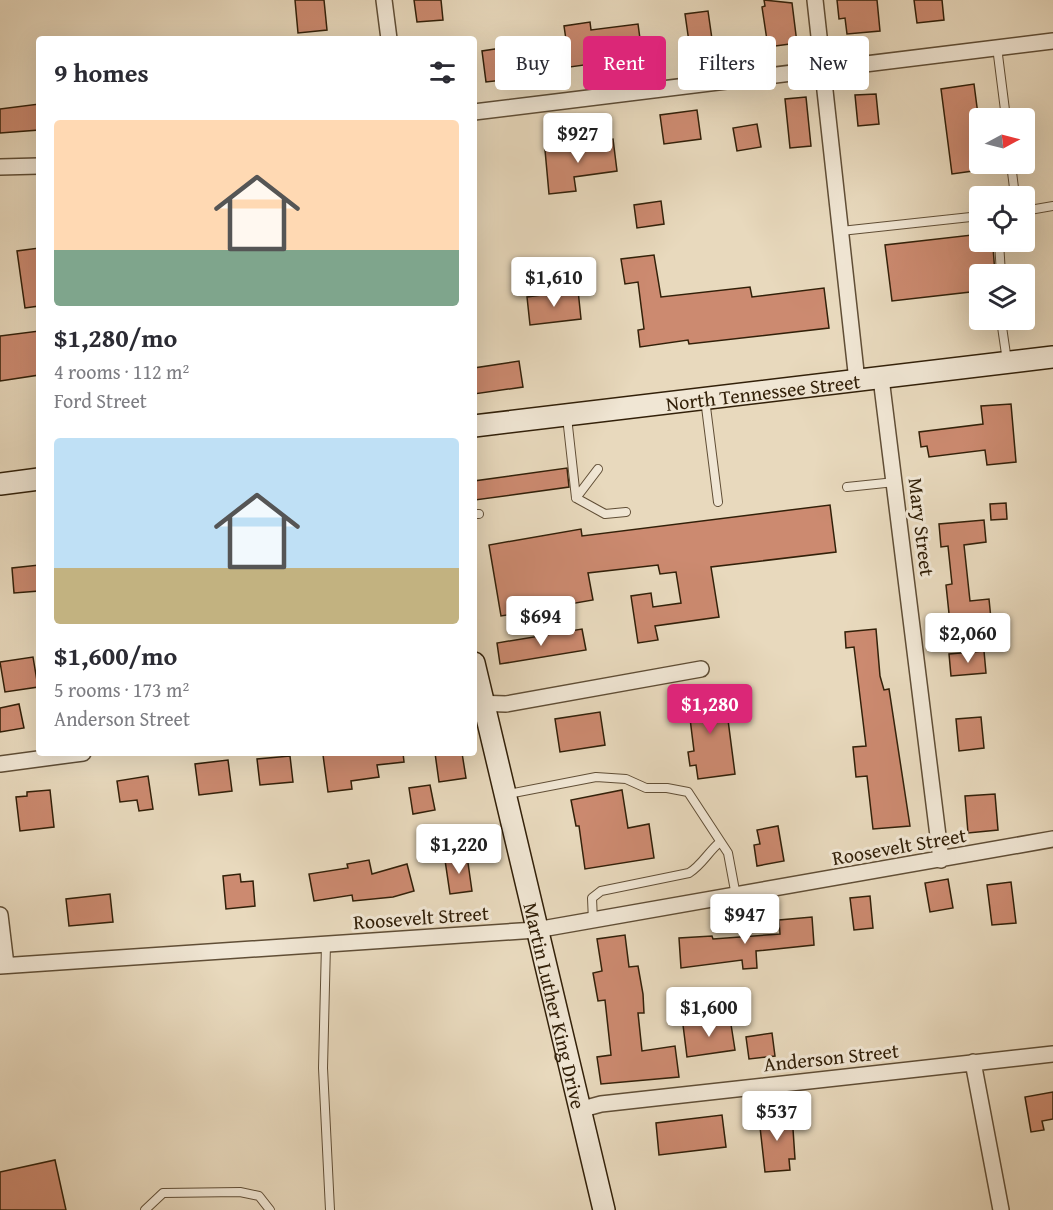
<!DOCTYPE html>
<html lang="en">
<head>
<meta charset="utf-8">
<style>
  :root { --surface:#fff; --page:#f7f7f7; --text:#2b2b33; --muted:#7c7c81; --accent:#db2777 }
  body { margin:0; font-family:"Gentium Book Plus",serif; background:var(--page); color:var(--text); height:100vh; display:flex; flex-direction:column; font-size:22px; white-space:nowrap }
  * { box-sizing:border-box; margin:0 }
  p { font-size:20px; color:var(--muted) }
  .icon { flex:none; width:33px; height:33px; fill:none; stroke:currentColor; stroke-width:2; stroke-linecap:round; stroke-linejoin:round }
  .map { position:relative; flex:1; overflow:hidden }
  .panel { position:absolute; left:36px; top:36px; width:441px; height:720px; display:flex; flex-direction:column; background:var(--surface); border-radius:6px; box-shadow:0 6px 24px #0002 }
  .panel>* { flex:none }
  .top-card { position:absolute; left:495px; top:36px; width:468px; height:54px; display:flex; gap:12px }
  .needle { width:39px; rotate:83deg }
  .fabs { position:absolute; left:969px; top:108px; display:grid; gap:12px }
  .fabs a { display:grid; place-items:center; width:66px; height:66px; border-radius:6px; background:var(--surface); box-shadow:0 6px 24px #0002; font-size:30px }
  .price { position:absolute; translate:-50% -51px; padding:0 14px; border-radius:6px; background:#fff; color:#222; font-size:20px; line-height:39px; filter:drop-shadow(0 2px 3px #0008) }
  .price::after { content:''; position:absolute; left:50%; top:36px; width:18px; height:14px; margin-left:-9px; background:inherit; clip-path:polygon(0 0,100% 0,50% 100%) }
  .price.selected { background:var(--accent); color:#fff }
  ul { padding:0; list-style:none }
  li { display:grid; align-content:center; gap:12px; height:318px; padding:0 18px }
  li span { display:grid; place-items:center; height:186px; border-radius:6px; color:#555 }
  li>.icon { margin-inline-start:auto }
  span .icon { width:108px; height:108px; fill:#fffc; stroke-width:1 }
  li b { font-size:26px }
  h2 { display:flex; justify-content:space-between; align-items:center; height:72px; padding:0 18px; font-size:26px }
  .chip { padding:0 21px; border-radius:6px; background:var(--surface); box-shadow:0 6px 24px #0002; font-size:21px; line-height:54px }
  .chip.selected { background:var(--accent); color:#fff }
  .map>svg:first-child { display:block }
  .building { fill:#cc8a70; stroke:#322009; stroke-width:1.5 }
  .lines { fill:none; stroke-linecap:round; stroke-linejoin:round }
  .lane-casing { stroke:#604e36; stroke-width:10 }
  .street-casing { stroke:#604e36; stroke-width:18 }
  .secondary-casing { stroke:#322009; stroke-width:24 }
  .lane { stroke:#f0e6d4; stroke-width:8 }
  .street { stroke:#f0e6d4; stroke-width:15 }
  .secondary { stroke:#f0e6d4; stroke-width:21 }
  .labels { text-anchor:middle; dominant-baseline:central; stroke-width:6; stroke-linejoin:round; paint-order:stroke }
  .street-label { font-size:20px; fill:#322009; stroke:#f0e6d4 }
</style>
</head>
<body>
<div class="map">
<svg width="1053" height="1210" viewBox="0 0 1053 1210">
  <rect width="100%" height="100%" fill="#e8d9bd"/>
  <filter id="stains"><feTurbulence type="fractalNoise" baseFrequency=".00333" numOctaves="4"/><feColorMatrix values="0 0 0 0 .2 0 0 0 0 .09 0 0 0 0 .02 0 0 0 .5 -.17"/></filter>
  <radialGradient id="worn" r=".72"><stop offset=".6" stop-color="#630" stop-opacity="0"/><stop offset="1" stop-color="#630" stop-opacity=".3"/></radialGradient>
  <!-- building -->
  <path class="building" d="M295 0H324L327 30 298 33Z
    M414 0H441L443 20 417 22Z
    M764 0 792 3 797 43 768 47 762 7 765 6Z
    M837 0H877L880 31 847 34 845 18 839 19Z
    M914 0H942L944 20 917 23Z
    M708 11 714 53 691 56 685 14Z
    M590 22 591 30 638 24 644 68 614 72 612 61 570 67 564 26Z
    M508 47 512 79 486 82 482 51Z
    M974 84 980 130V170L952 174 941 89Z
    M876 94 879 124 858 126 855 95Z
    M806 97 811 146 790 148 785 99Z
    M39 104V130L0 133V109Z
    M697 110 701 139 664 144 660 115Z
    M757 124 761 147 737 151 733 128Z
    M613 139 617 171 574 177 576 191 549 194 545 150Z
    M661 201 664 224 637 228 634 205Z
    M972 235 974 250 993 247 995 274 977 276 979 291 892 301 885 245Z
    M39 248V306L25 308 17 251Z
    M654 255 661 297 750 287 752 297 824 288 829 328 689 344 688 340 640 347 638 330 644 329 638 282 625 284 621 259Z
    M578 290 581 319 530 325 527 297Z
    M39 331V375L0 381V336Z
    M519 361 523 387 474 394V368Z
    M1011 404 1016 462 987 465 985 450 929 457 927 446 921 447 919 432 983 424 981 406Z
    M567 468 569 487 475 500 474 481Z
    M1006 503 1007 519 991 520 990 504Z
    M830 505 836 552 711 567 719 617 655 626 658 640 638 643 631 596 651 593 653 607 681 603 676 572 660 574 658 565 588 573 593 600 501 616 489 545 581 529 582 536Z
    M984 520 986 542 964 545 970 601 989 599 991 619 950 623 946 585 952 584 948 546 941 547 939 524Z
    M39 565V591L14 593 12 568Z
    M582 629 586 650 500 664 497 643Z
    M876 629 880 676 884 690 889 689 910 826 873 829 867 776 856 777 853 747 866 746 854 647 846 648 845 632Z
    M984 651 986 673 951 676 949 654Z
    M33 657 38 687 5 692 0 662Z
    M724 689 735 774 698 779 696 765 690 766 688 752 694 751 687 694Z
    M19 704 24 728 0 732V708Z
    M600 712 605 745 560 752 555 719Z
    M981 717 984 748 959 751 956 719Z
    M337 753H403L404 762 377 765 379 777 351 781 352 789 328 792 323 755Z
    M435 753H462L466 778 439 782Z
    M290 756 293 782 260 785 257 759Z
    M228 760 232 791 199 795 195 764Z
    M148 776 153 809 139 811 137 800 120 802 117 781Z
    M430 785 435 810 413 814 409 788Z
    M50 790 54 827 20 831 16 797 27 796V792Z
    M622 790 628 828 649 824 654 858 585 869 579 826H576L571 800Z
    M995 794 998 830 968 833 965 796Z
    M778 826 784 861 757 866 754 845 760 844 757 830Z
    M467 856 472 891 450 894 445 860Z
    M369 860 372 874 407 864 414 891 393 897 353 901 352 895 314 901 309 874 348 868 347 864Z
    M240 874 241 882 253 881 255 906 226 909 223 876Z
    M948 879 953 908 930 912 925 883Z
    M1011 882 1016 923 992 925 987 885Z
    M110 894 113 922 69 926 66 899Z
    M870 896 873 928 854 930 850 898Z
    M812 917 814 945 756 951 757 968 743 969 742 960 681 968 679 938 712 936 713 939 780 934 779 920Z
    M625 935 629 967 638 966 643 994 644 1013H638L642 1051 675 1046 679 1077 601 1084 597 1057 611 1055 605 1000 598 1001 593 973 602 971 597 939Z
    M730 1018 735 1050 687 1057 683 1025Z
    M772 1033 775 1056 749 1059 746 1037Z
    M1053 1092V1119L1042 1121 1044 1130 1031 1132 1025 1097Z
    M792 1114 795 1159H789L790 1170 765 1172 759 1118Z
    M722 1115 726 1147 659 1155 656 1123Z
    M55 1160 66 1210H0V1172Z"/>
  <g class="lines">
    <!-- lane casing -->
    <g class="lane-casing">
      <path id="lane" d="M997 47 1006 118
        M1011 164 1015 196
        M1024 211 1053 206
        M841 231 980 216
        M999 242 1001 274
        M1001 320 1007 361
        M705 399 718 502
        M567 417 576 498
        M847 487 895 482
        M576 498 605 514 626 512
        M576 498 598 469
        M474 514H479
        M508 794 596 777 626 779 646 788H667L688 792 728 853 736 896
        M593 921 592 898 601 891 689 873C702 865 708 852 720 842
        M326 944 323 1068 330 1210
        M145 1210 163 1193 240 1192 259 1196 270 1210"/>
    </g>
    <!-- street casing -->
    <g class="street-casing">
      <path id="street" d="M384 0 389 39
        M815 0 857 381
        M474 112 1053 41
        M0 167 39 166
        M881 378 941 860
        M474 703 506 704 701 669
        M0 764 83 753
        M0 915 6 965
        M0 966 536 930 1053 839
        M973 1062 1001 1210
        M579 1110 601 1104 1053 1054"/>
    </g>
    <!-- secondary casing -->
    <g class="secondary-casing">
      <g id="secondary">
        <path id="s1" d="M474 426 1053 357"/>
        <path d="M0 484 39 479"/>
        <path id="s2" d="M474 663 604 1210"/>
      </g>
    </g>
    <!-- lane -->
    <use href="#lane" class="lane"/>
    <!-- street -->
    <use href="#street" class="street"/>
    <!-- secondary -->
    <use href="#secondary" class="secondary"/>
  </g>
  <g class="labels">
    <!-- street labels -->
    <g class="street-label">
      <text stroke="none"><textPath href="#s1" startOffset="291">North Tennessee Street</textPath></text>
      <text transform="translate(922 527) rotate(83)">Mary Street</text>
      <text transform="translate(899 846) rotate(-10)">Roosevelt Street</text>
      <text transform="translate(421 917) rotate(-4)">Roosevelt Street</text>
      <text stroke="none"><textPath href="#s2" startOffset="352">Martin Luther King Drive</textPath></text>
      <text transform="translate(831 1057) rotate(-6)">Anderson Street</text>
    </g>
  </g>
  <rect width="100%" height="100%" filter="url(#stains)"/>
  <rect width="100%" height="100%" fill="url(#worn)"/>
</svg>
<div class="fabs">
<a><svg class="needle" viewBox="-14 -14 28 28"><path d="M0-13l5 13h-10z" fill="#e53935"/><path d="M0 13l5-13h-10z" fill="#7c7c81"/></svg></a>
<a><svg class="icon" aria-label="locate" viewBox="0 0 24 24"><circle cx="12" cy="12" r="6"/><path d="M12 2v4M12 18v4M2 12h4M18 12h4"/></svg></a>
<a><svg class="icon" aria-label="layers" viewBox="0 0 24 24"><path d="M12 4l9 5-9 5-9-5zM3 14l9 5 9-5"/></svg></a>
</div>
<b class="price" style="left:578px;top:164px">$927</b>
<b class="price" style="left:554px;top:308px">$1,610</b>
<b class="price" style="left:541px;top:647px">$694</b>
<b class="price" style="left:968px;top:664px">$2,060</b>
<b class="price selected" style="left:710px;top:735px">$1,280</b>
<b class="price" style="left:459px;top:875px">$1,220</b>
<b class="price" style="left:745px;top:945px">$947</b>
<b class="price" style="left:709px;top:1038px">$1,600</b>
<b class="price" style="left:777px;top:1142px">$537</b>
<div class="top-card">
<a class="chip">Buy</a>
<a class="chip selected">Rent</a>
<a class="chip">Filters</a>
<a class="chip">New</a>
</div>
<section class="panel">
<h2>9 homes<svg class="icon" aria-label="filters" viewBox="0 0 24 24"><path d="M4 7h16M4 17h16"/><circle cx="9" cy="7" r="2"/><circle cx="15" cy="17" r="2"/></svg></h2>
<ul>
<li><span style="background:linear-gradient(#ffd9b3 70%,#7fa58c 0)"><svg class="icon" aria-label="home" viewBox="0 0 24 24"><path d="M3 11l9-7 9 7M6 9v11h12V9"/></svg></span><div><b>$1,280/mo</b><p>4 rooms · 112 m²</p><p>Ford Street</p></div></li>
<li><span style="background:linear-gradient(#bfe0f5 70%,#c2b280 0)"><svg class="icon" aria-label="home" viewBox="0 0 24 24"><path d="M3 11l9-7 9 7M6 9v11h12V9"/></svg></span><div><b>$1,600/mo</b><p>5 rooms · 173 m²</p><p>Anderson Street</p></div></li>
</ul>
</section>
</div>
</body>
</html>
